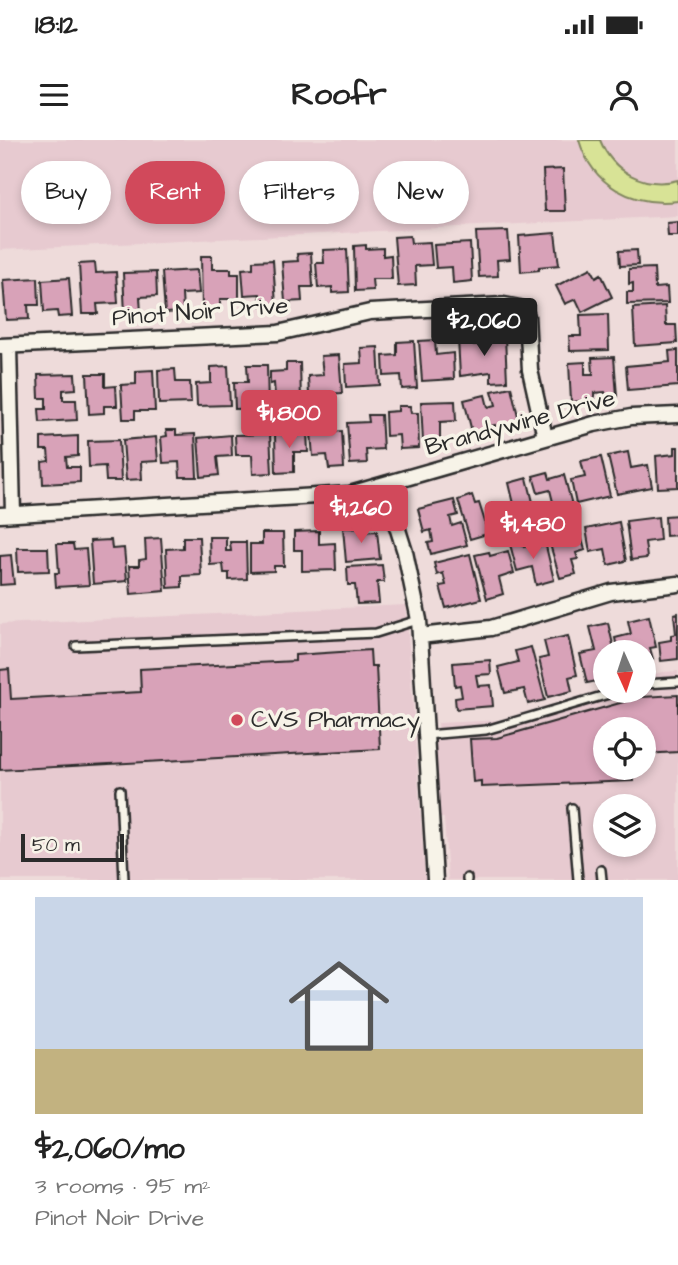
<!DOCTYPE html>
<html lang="en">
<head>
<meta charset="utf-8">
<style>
  :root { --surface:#fff; --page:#f2f2f2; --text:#222; --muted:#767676; --line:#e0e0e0; --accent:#d1495b }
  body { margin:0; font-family:"Architects Daughter",sans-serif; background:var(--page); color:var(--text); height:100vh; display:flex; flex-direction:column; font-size:26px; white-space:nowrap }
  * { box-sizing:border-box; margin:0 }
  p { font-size:23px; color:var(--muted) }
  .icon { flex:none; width:38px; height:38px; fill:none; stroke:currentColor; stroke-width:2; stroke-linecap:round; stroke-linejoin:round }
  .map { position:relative; height:740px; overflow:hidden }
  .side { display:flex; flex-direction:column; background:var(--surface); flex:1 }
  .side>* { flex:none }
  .hud { position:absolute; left:21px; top:21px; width:637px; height:63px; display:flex; gap:14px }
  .needle { width:46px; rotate:177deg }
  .fabs { position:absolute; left:593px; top:500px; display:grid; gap:14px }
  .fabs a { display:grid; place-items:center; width:63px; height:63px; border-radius:50%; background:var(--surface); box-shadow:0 4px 10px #0003; font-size:35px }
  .scale { position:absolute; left:21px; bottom:18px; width:103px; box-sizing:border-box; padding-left:7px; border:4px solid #2b2b2b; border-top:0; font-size:19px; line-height:24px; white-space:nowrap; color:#2b2b2b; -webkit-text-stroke:5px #f7f3e8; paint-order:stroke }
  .price { position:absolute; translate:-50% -60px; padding:0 16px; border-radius:7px; background:var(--accent); color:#fff; font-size:23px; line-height:46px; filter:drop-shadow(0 2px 4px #0008) }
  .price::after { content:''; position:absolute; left:50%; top:42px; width:21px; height:16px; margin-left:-10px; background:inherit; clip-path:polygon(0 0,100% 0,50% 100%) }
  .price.selected { background:#222; color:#fff }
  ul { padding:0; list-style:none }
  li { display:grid; align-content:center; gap:14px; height:371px; padding:0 35px }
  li+li { border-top:2px solid var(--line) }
  li span { display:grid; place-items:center; height:217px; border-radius:0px; color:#555 }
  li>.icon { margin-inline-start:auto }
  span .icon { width:126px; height:126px; fill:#fffc; stroke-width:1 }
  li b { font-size:30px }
  .chip { padding:0 24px; border-radius:32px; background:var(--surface); box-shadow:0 4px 10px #0003; font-size:24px; line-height:63px }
  .chip.selected { background:var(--accent); color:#fff }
  .status { display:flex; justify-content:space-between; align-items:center; height:49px; padding:0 35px; background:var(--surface); direction:ltr }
  .status svg { height:19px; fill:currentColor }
  header { display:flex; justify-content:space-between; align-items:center; height:91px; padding:0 35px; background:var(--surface); font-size:32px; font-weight:700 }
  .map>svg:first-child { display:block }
  .built { fill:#e7cad0; fill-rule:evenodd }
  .green { fill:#d8e396; stroke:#828760; stroke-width:2 }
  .building { fill:#d8a2b8; stroke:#2b2b2b; stroke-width:2 }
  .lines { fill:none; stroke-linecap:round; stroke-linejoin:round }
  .lane-casing { stroke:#2b2b2b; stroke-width:12 }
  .street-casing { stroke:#2b2b2b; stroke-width:19 }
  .lane { stroke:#f7f3e8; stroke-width:7 }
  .street { stroke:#f7f3e8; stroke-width:14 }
  .poi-dot { fill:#d1495b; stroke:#f7f3e8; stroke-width:2.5 }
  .labels { text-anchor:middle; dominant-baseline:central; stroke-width:7; stroke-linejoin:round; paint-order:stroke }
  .street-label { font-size:24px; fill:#2b2b2b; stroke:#f7f3e8 }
  .poi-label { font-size:24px; fill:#2b2b2b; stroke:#f7f3e8; text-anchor:start }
</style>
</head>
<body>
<div class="status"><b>18:12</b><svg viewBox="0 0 49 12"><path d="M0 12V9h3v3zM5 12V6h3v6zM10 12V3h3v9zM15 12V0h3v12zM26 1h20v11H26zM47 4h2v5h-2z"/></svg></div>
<header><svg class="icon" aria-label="menu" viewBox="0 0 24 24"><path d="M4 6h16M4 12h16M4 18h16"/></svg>Roofr<svg class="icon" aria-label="person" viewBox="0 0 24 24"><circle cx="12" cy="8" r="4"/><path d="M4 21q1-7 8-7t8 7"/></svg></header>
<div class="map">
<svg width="678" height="740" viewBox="0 0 678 740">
  <rect width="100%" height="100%" fill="#eedbda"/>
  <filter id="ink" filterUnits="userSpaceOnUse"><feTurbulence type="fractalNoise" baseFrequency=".0143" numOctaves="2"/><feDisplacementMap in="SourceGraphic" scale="14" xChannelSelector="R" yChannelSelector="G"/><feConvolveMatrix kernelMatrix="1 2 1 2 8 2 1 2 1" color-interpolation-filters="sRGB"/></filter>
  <g filter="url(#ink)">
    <!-- built -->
    <path class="built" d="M0 0H678V76L0 110Z
      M406 465 425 740H0V484Z
      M678 531V740H448L444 678H430L426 595 439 593 438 583 504 580 605 549 606 551H644V537L662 532ZM606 590H644V628H606ZM606 667H644V705H606Z"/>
    <!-- green -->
    <path class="green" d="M579 0H600C613 32 644 49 678 40V61C633 67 592 45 579 0Z"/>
    <!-- building -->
    <path class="building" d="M563 29 565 71H545L543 30Z
      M678 82V96H668L667 83Z
      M508 91 510 119 497 120 498 136 479 137 476 92Z
      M555 93 559 125 539 127V130L521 132 519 96Z
      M410 96 411 103 430 102 432 125 415 126 416 145 398 146 394 97Z
      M470 103 472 141 453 143 452 127 436 128 434 105Z
      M366 105V109L383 108V116L391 115 392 139H372L373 150 355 151 354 106Z
      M347 109 349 152 332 153V147L318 148 316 123H324L323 110Z
      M637 110 638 125 620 126 619 111Z
      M311 113 313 147H301L302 161 285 162 282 122 298 121 297 114Z
      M201 116H212V129H231V134H239V159H220V170H202Z
      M273 120 276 165 261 166 260 154 244 155 242 129 253 128V121Z
      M95 123 96 133 116 132 118 163 97 164 98 174H82L79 124Z
      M591 128 596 137 601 134 612 157 582 172 576 159 565 164 556 146Z
      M654 128 655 148 667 147 668 163 627 164V152H633V143L629 144V129Z
      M197 130 199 153 182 154 183 172 165 173 162 132Z
      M156 132 157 156 140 157 141 173 125 174 123 133Z
      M38 138 39 165H28L29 179 6 180 3 140Z
      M69 138 72 176 58 177 57 171 44 172 42 140Z
      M665 166 666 185H676L677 203 635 206 633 168Z
      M608 174 609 210 570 211 569 196H581L580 175Z
      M505 197 507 241 491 242V232L460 236 458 199 470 198 471 205 483 204V198Z
      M435 200 436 215 453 213 454 239 422 241 419 201Z
      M414 201 417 248 402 249 401 235 384 236 383 216 397 215V202Z
      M378 207 380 245 346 247 345 224 362 223 361 208Z
      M678 210V246L628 250 626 226 670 222 669 211Z
      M339 215 342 253 309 255 308 236 323 235 321 216Z
      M614 217 617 256H606L605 252 594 253V260L571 262 569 223 585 222V234H593L592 218Z
      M286 223H300L301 261 287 262V257H275L274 243 270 244V232L286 231Z
      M247 225H267L268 268 235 269 234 242H248Z
      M228 226 230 265 197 266 196 244 211 243V227Z
      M175 229 176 242H190L191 263 159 264 158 230Z
      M153 230 155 271H135V279H123L121 245 136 244V231Z
      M75 234 76 249 63 250V260H76L77 280 40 282 39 269H46V258H39L38 235Z
      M87 234H105V247L116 246 117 266H104V273L89 274Z
      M511 247 520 284 496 290 495 285 487 287 488 293 473 296 464 260 485 255 488 267 496 265 492 251Z
      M455 261 456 281 440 282V301L423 302 421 262Z
      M398 266H410L411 273H418L419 308 400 309 399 295 386 296 385 272 398 271Z
      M368 275H381L383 309 366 310 367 323 350 324 347 283 369 282Z
      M333 282V292L342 291 344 328 329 329 327 315 313 316 311 293 320 292V283Z
      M166 290H176V295L195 294 197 337H180L179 322 163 323 161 297 167 296Z
      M307 293 308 312H294V332L276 333 275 294Z
      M270 294 272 333 253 334 252 315H236L235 295Z
      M231 295 232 316 217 317 219 335 201 337 198 298Z
      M78 296V316L66 317 67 327H80V342L43 344 42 322 49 321 48 310H41V298Z
      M156 297 158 321 141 322 142 339 126 340 123 300Z
      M119 300 121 341H106L105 326 89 327 88 301Z
      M675 307H678V347L658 348 656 316 675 314Z
      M628 312 631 328 648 325 652 347 617 354 608 316Z
      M601 317 610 356 576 364 571 340 585 337 581 321Z
      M548 332 550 339 564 335 572 365 555 370 550 350 538 353 533 336Z
      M527 338 537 378 505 386 500 368 514 364 509 343Z
      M472 355 475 364 479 363 486 385 491 383 494 392 470 399 458 360Z
      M454 360 458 375 450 377 452 386 461 383 467 405 431 414 428 403 433 402 431 390 424 392 418 369Z
      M678 375V395L666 396 665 376Z
      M658 377 660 400 645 402 647 418 631 420 626 381Z
      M619 382 626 421 608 425 605 409 590 412 586 389Z
      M360 387V392L377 391 380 419 346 422 343 388Z
      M319 391V404L335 403 336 430 302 431V410H294V392Z
      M580 392 585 410 576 413 578 419 572 420 576 434 560 438 549 401Z
      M262 393H283L284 426H274V431L250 432V404H262Z
      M183 397H199L201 435 182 436V447L168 448 166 409 183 408Z
      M209 397H226V411H231L230 402H246L247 439 229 440V433H224L223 424 210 425Z
      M161 398 165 451 131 454 129 426H139V420L146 419 145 399Z
      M111 400 112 409 124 408 127 441 93 444 90 401Z
      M522 402 524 407 545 402 554 440 536 445 532 427 517 431 510 404Z
      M57 404H73L74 410 86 409 89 445 56 447 55 433H59Z
      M17 408H48L49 431 18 432Z
      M508 411 514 433 499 438 503 454 487 459 475 415 489 412 490 416Z
      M470 414 481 459 446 468 440 446 446 445 443 433 437 435 434 423Z
      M11 415 14 444 0 445V416Z
      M382 425 384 442H377L379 463 357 464 355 445H348L347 427Z
      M678 473V519L661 521 659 502 671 500V495L676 494 674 474Z
      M649 476 656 507 650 508 653 519 644 521V513H618L615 498 631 494 628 481Z
      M608 483 615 513H606V531L600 532 602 540 587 543 580 514 596 511 590 487Z
      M568 496 577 535 569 537 572 551 548 557 539 519 548 517 544 501Z
      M531 507 545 560 528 564 524 549 505 553 498 527 518 522 515 511Z
      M370 510 371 526H376L380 609 0 630V530L9 529 11 559 141 552 140 529 295 521V515Z
      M490 520 491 534 476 535 478 546 491 545 493 566 456 569 455 558 462 557 460 545 455 546 453 523Z
      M678 555V612L644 614V590H606V628H632L633 641 481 647V641L473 642 470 599 497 598 641 557Z"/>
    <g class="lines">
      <!-- lane casing -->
      <g class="lane-casing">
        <path id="lane" d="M76 506 376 493 418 480
          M644 544 678 542
          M426 595 486 590 619 551
          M120 650 124 740
          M572 668 578 740
          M601 730 602 740
          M467 738V740"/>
      </g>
      <!-- street casing -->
      <g class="street-casing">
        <path id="street" d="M0 206 278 193 370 172 504 165 520 168 527 176 530 230 545 297
          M9 206 13 374
          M384 345 405 412 419 480 435 740
          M0 375 350 354 594 284 631 277 678 275
          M420 496 491 488 611 452 678 444"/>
      </g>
      <!-- lane -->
      <use href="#lane" class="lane"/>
      <!-- street -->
      <use href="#street" class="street"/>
    </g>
  </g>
  <!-- markers -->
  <circle class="poi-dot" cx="237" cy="580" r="7"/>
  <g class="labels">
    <!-- street labels -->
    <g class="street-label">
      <text transform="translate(200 172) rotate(-4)">Pinot Noir Drive</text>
      <text transform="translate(520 283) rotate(-15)">Brandywine Drive</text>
    </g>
    <!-- poi labels -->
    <g class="poi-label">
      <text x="251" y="580">CVS Pharmacy</text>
    </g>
  </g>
</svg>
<div class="fabs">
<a><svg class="needle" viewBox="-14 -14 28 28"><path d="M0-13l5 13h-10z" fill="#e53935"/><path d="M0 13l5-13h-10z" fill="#767676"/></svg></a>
<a><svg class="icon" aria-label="locate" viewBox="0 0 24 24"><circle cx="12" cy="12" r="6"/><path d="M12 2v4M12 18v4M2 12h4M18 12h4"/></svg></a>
<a><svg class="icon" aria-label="layers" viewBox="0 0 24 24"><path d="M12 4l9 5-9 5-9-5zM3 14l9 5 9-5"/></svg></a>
</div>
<div class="scale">50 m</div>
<b class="price selected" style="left:484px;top:218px">$2,060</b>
<b class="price" style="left:289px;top:310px">$1,800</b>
<b class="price" style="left:361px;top:405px">$1,260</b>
<b class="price" style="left:533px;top:421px">$1,480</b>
<div class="hud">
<a class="chip">Buy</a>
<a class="chip selected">Rent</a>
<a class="chip">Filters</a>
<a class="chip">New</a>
</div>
</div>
<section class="side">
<ul>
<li><span style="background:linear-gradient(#c9d6e8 70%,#c2b280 0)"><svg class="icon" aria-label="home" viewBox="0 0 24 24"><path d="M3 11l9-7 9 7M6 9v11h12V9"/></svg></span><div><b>$2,060/mo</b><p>3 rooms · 95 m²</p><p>Pinot Noir Drive</p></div></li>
</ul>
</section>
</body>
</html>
